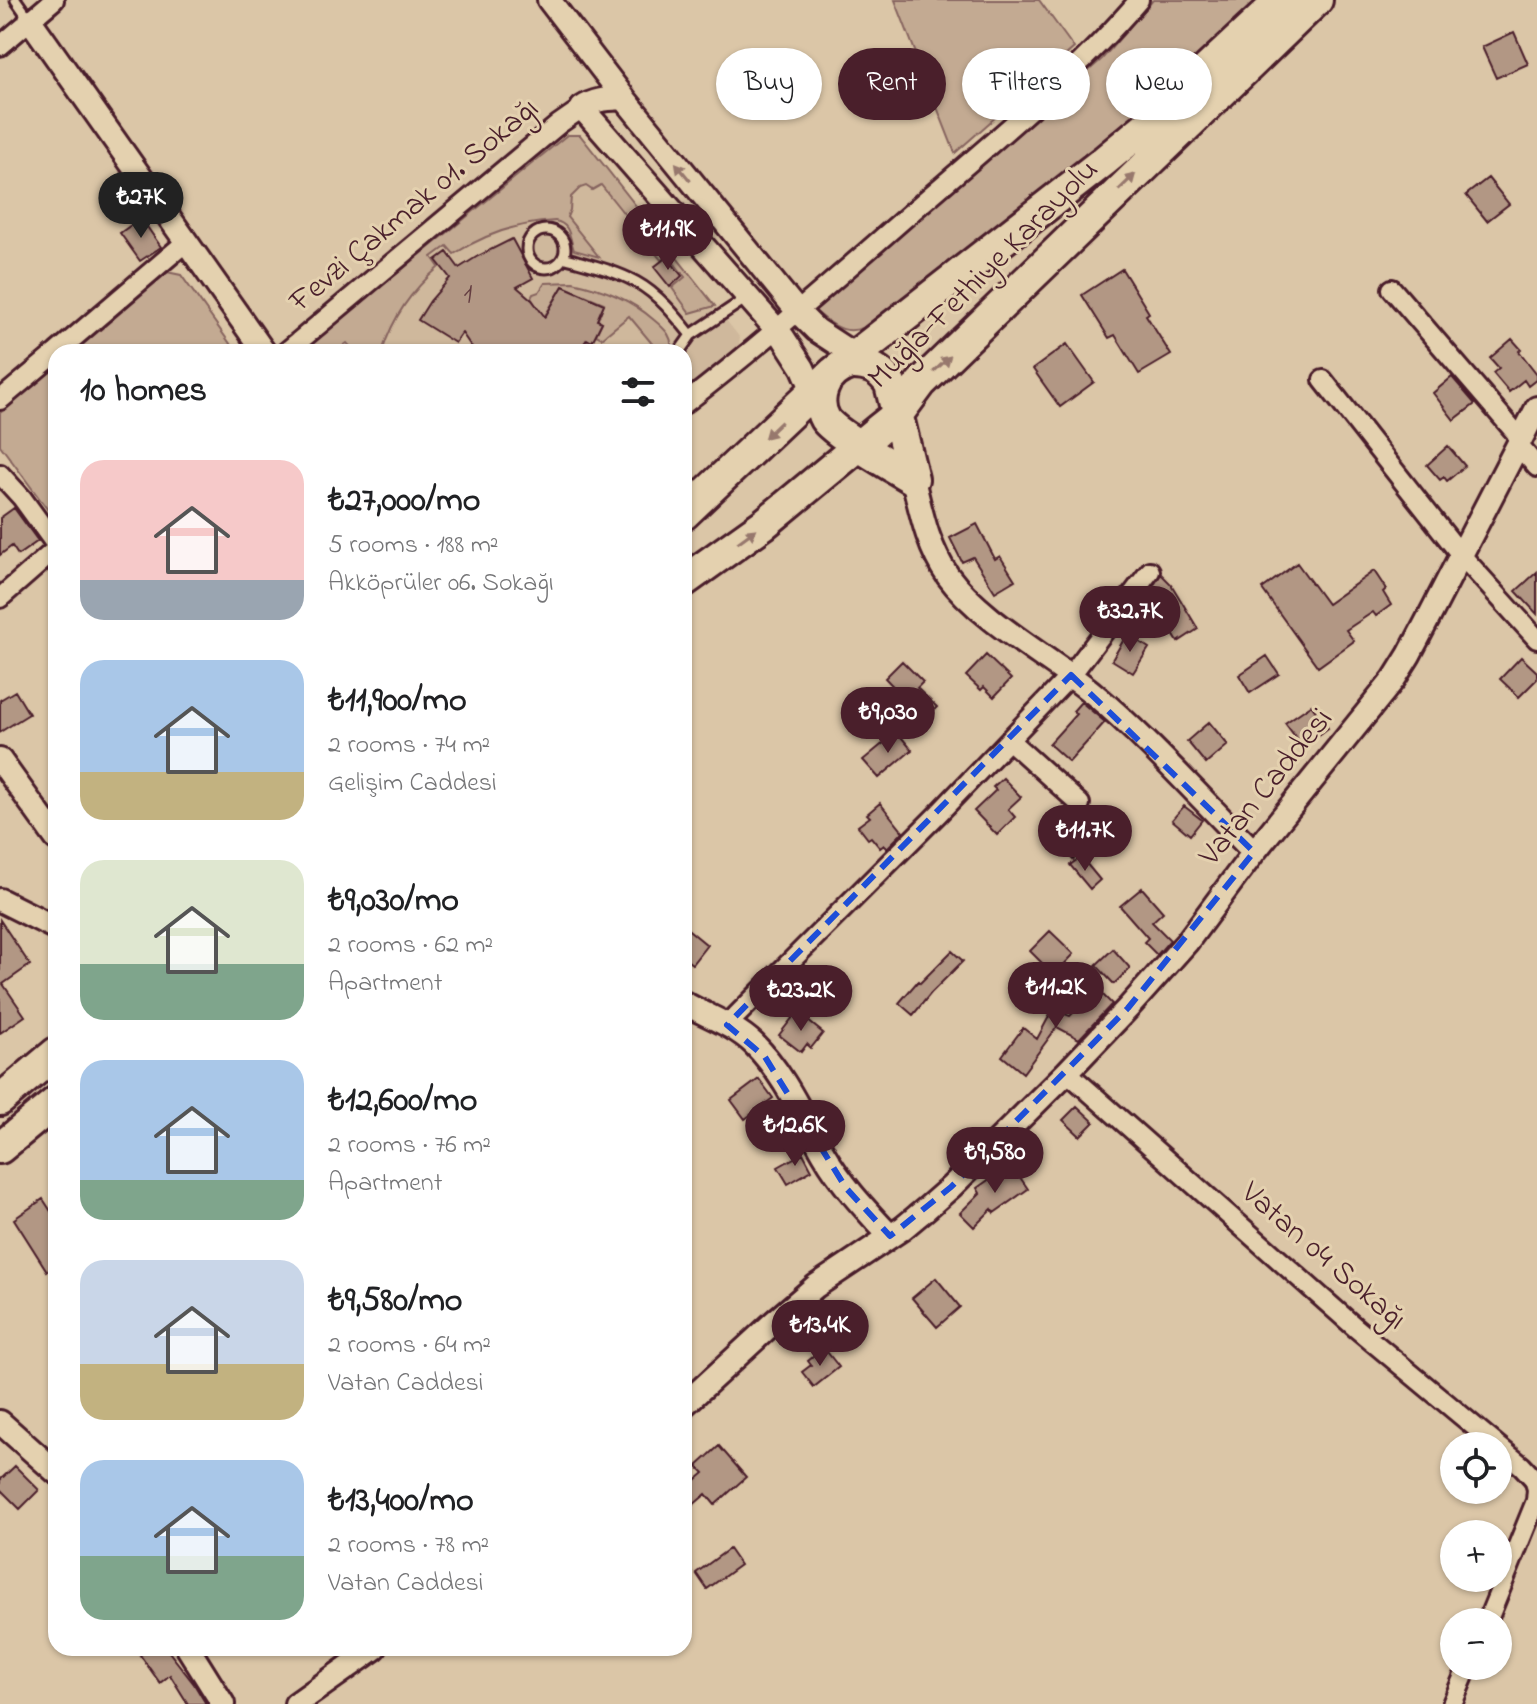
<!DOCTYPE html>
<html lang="en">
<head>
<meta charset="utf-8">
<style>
  :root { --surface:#fff; --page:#f2f2f2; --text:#202124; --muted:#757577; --accent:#4a1f2b }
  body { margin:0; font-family:"Indie Flower",sans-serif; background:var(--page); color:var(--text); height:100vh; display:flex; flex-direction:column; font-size:30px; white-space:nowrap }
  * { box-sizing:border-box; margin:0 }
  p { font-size:26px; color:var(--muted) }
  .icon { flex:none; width:44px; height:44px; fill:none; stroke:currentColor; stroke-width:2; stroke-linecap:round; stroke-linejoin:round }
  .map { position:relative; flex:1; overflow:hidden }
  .side { position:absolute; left:48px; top:344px; width:644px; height:1312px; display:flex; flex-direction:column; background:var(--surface); border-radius:24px; box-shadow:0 2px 6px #0004 }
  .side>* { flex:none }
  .hud { position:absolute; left:716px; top:48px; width:700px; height:72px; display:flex; gap:16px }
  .buttons { position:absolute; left:1440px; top:1432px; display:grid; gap:16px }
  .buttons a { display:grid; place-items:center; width:72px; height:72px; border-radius:50%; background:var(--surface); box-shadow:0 2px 6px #0004; font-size:40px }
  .price { position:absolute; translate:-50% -68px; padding:0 18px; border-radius:28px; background:var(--accent); color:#fff; font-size:26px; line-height:52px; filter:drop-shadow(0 2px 4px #0008) }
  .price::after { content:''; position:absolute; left:50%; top:48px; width:24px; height:18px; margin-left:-12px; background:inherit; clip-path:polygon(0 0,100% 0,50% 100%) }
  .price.active { background:#222; color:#fff }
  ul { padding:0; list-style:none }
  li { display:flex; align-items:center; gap:24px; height:200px; padding:0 32px }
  li span { display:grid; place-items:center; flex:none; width:224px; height:160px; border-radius:24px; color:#555 }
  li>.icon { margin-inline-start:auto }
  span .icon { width:96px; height:96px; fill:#fffc; stroke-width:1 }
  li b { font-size:34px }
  h2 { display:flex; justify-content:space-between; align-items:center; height:96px; padding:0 32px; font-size:34px }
  .tag { padding:0 28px; border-radius:36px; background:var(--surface); box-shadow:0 2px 6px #0004; font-size:28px; line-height:72px }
  .tag.active { background:var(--accent); color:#fff }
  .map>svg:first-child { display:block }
  .built { fill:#cfb89c }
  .green { fill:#c3aa92; stroke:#86645e; stroke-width:2 }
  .building { fill:#b29784; stroke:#4a1f2b; stroke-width:2 }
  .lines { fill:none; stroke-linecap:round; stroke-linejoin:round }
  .service-casing { stroke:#4a1f2b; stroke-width:15 }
  .minor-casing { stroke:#4a1f2b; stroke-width:24 }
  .tertiary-casing { stroke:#4a1f2b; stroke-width:28 }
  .trunk-casing { stroke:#4a1f2b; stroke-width:36 }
  .service { stroke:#e4d1af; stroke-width:9 }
  .minor { stroke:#e4d1af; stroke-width:18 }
  .tertiary { stroke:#e4d1af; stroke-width:22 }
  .trunk { stroke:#e4d1af; stroke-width:30 }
  .oneway { fill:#97786d }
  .marked { fill:none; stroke:#1d4ed8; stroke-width:6; stroke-dasharray:16 10; stroke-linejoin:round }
  .labels { text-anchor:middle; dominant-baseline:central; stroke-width:6; stroke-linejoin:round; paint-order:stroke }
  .number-label { font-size:28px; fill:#643d41 }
  .street-label { font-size:32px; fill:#4a1f2b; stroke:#e4d1af }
</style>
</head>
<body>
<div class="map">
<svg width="1537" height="1704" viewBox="0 0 1537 1704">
  <rect width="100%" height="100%" fill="#dbc6a7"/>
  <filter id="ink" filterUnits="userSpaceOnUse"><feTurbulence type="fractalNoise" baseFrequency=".0125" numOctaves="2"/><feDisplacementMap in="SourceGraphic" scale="16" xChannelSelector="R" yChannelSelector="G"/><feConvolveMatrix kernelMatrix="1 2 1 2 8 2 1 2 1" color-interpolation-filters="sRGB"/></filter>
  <g filter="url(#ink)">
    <!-- built -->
    <path class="built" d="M600 185 660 260 667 255 685 277 690 313 715 306 740 338 738 349 684 390V352H382L391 328 405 302 414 290 439 268 432 258 448 246 455 253 478 240 510 228 555 221 564 224 569 231 598 256 566 217 570 213V199L573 193 583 186Z"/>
    <!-- green -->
    <path class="green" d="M895 0H1039L1074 48 955 153Z
      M1153 0H1261L1127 124 876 322C848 338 837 329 814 310L1102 59Z
      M567 135H580L715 306 690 313 672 288 685 277 668 255 661 260 601 185 592 190 586 186 580 188 571 197 570 210 567 217 599 257 574 250C569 237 571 224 555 221 518 223 485 234 454 254L447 246 432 257 439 267C411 291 393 317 382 352H355L347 343 335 352H306L307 347Z
      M167 272 181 275 236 352H72Z
      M573 282C604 289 630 299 654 320 665 329 675 338 670 352H659L629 316 602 338 596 335 602 322 598 319 604 303 563 286 535 332C536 319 540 309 531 298L533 294 539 292 545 283Z
      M56 366V521L0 445V413Z"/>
    <!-- building -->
    <path class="building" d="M1514 32 1528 64 1496 78 1482 47Z
      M1488 178 1509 204 1487 221 1466 195Z
      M141 218 161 247 140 261 120 233Z
      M512 239 533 278 517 287 532 300 545 317 563 286 604 304 597 320 602 322 592 342 587 339 578 352H475L462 333 455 343 418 320 430 301 450 278 436 260 447 252 459 268 478 256Z
      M667 257 682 276 670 287 654 267Z
      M1122 269 1149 313 1146 315 1171 355 1139 374 1115 335 1109 338 1082 295Z
      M1512 339 1521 349 1519 351 1537 374V379L1528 386 1524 380 1509 392 1493 373 1499 368 1490 358Z
      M1067 344 1094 382 1060 407 1033 369Z
      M1452 377 1475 404 1454 420 1433 393Z
      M1448 446 1465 466 1447 481 1444 477 1440 480 1427 465Z
      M14 508 38 541 18 555 12 546 0 555V518Z
      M977 524 995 559 1000 556 1015 580 995 592 973 557 962 562 950 538Z
      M1297 563 1327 604 1374 571 1386 589 1383 592 1391 605 1376 616 1373 612 1346 630 1354 641 1318 667 1262 589Z
      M1537 572V614L1516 591Z
      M1161 574 1171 584 1198 629 1178 642 1156 607 1158 605 1148 594Z
      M1127 634 1149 648 1133 673 1112 660Z
      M986 655 1011 679 994 697 984 687 981 690 966 676Z
      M1267 656 1279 674 1250 693 1239 675Z
      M1521 657 1537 672V679L1519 697 1500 679Z
      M902 661 923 682 917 688 937 707 925 720 885 678Z
      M15 691 29 714 0 732V700Z
      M1081 702 1105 722 1069 762 1049 744 1076 714 1073 711Z
      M1311 705 1328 728 1303 747 1285 723Z
      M1209 722 1228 745 1206 764 1187 741Z
      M897 732 912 750 879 778 863 760Z
      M1003 778 1021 797 1008 809 1015 817 997 835 974 811 996 790 993 787Z
      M880 803 903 832 887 848 884 845 880 848 871 837 868 839 858 826 870 817 867 814Z
      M1184 806 1202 820 1190 835 1172 820Z
      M1071 823 1090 842 1073 860 1054 840Z
      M1081 857 1100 880 1090 889 1070 865Z
      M1142 888 1163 912 1152 922 1170 940 1157 955 1144 942 1148 938 1120 906Z
      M0 920 30 965 3 984 25 1016 0 1033Z
      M684 926 707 945 692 964 684 958Z
      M1050 931 1074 954 1054 975 1030 951Z
      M1113 949 1130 968 1114 984 1096 965Z
      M952 951 963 961 931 993 913 1015 899 1003 918 981 920 983Z
      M1097 989 1112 1004 1079 1039 1057 1027 1023 1073 1002 1056 1023 1028 1037 1039 1053 1009 1070 1016Z
      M797 1012 823 1033 811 1048 807 1044 801 1052 779 1035Z
      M759 1079 773 1098 745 1119 731 1100Z
      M1077 1106 1094 1122 1080 1136 1063 1120Z
      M803 1153 812 1170 788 1184 778 1167Z
      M1011 1164 1028 1189 994 1213 992 1209 974 1227 960 1213 980 1193 977 1188Z
      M43 1199 56 1219V1265L47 1271 14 1219Z
      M936 1278 960 1307 937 1327 912 1298Z
      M824 1348 839 1367 814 1387 802 1372 811 1365 808 1361Z
      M719 1446 746 1477 715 1505 706 1494 692 1506 684 1498V1490L704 1473 697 1466Z
      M15 1466 39 1490 20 1509 0 1489V1480Z
      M729 1549 740 1565 707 1589 696 1573Z
      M149 1648H166L194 1684 206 1704H188L170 1675 160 1683 140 1655Z"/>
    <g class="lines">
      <!-- service casing -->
      <g class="service-casing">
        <path id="service" d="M16 0 30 20
          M527 249a19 19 0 1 1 38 0a19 19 0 1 1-38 0Z
          M563 257C587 264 614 270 636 282 658 294 675 315 691 335
          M679 352 691 335 748 297"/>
      </g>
      <!-- minor casing -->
      <g class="minor-casing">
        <path id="minor" d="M0 46 54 0
          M1392 289 1521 439
          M57 352 186 242
          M286 352 559 124 582 108
          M1323 380 1461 555 1537 639
          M0 400 56 353
          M684 404C766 341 843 272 921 204 996 139 1074 76 1139 0
          M1518 445 1537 467
          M0 474 22 498 56 545
          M0 598 56 549
          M1009 740 1080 804
          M727 1025 938 814 1071 675 1150 571
          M1067 1072 1356 1328 1522 1466 1534 1479 1537 1489
          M1487 1622 1536 1501 1537 1489
          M1452 1704 1468 1666"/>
      </g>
      <!-- tertiary casing -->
      <g class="tertiary-casing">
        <path id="tertiary" d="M549 0 624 98
          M30 20 264 352
          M818 402 803 368 783 337 582 108C595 99 608 99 624 98L798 312 816 330 865 362
          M913 479C921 512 928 548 948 576 981 621 1050 658 1094 694 1151 742 1201 799 1254 852
          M0 760 56 838
          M0 900 56 928
          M684 1003C707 1016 734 1025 754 1044 785 1075 802 1116 824 1154 842 1185 866 1210 890 1236
          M684 1405 774 1322 816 1286 903 1228 927 1208 951 1187 1067 1072 1128 1008 1187 942 1254 852 1394 679 1409 655 1429 617 1537 408
          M0 1422 56 1472
          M188 1648 223 1704
          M296 1704 375 1648"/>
      </g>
      <!-- trunk casing -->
      <g class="trunk-casing">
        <path id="trunk" d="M850 364C868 363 880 369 890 384L913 479C895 468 834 433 825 419 820 410 819 398 823 388 827 376 837 368 850 364Z
          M684 514 834 372 1104 161 1145 127 1281 0
          M684 581 764 524 879 429 898 414 921 383 1317 0
          M0 1100 56 1053
          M0 1148 56 1102"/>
      </g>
      <!-- service -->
      <use href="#service" class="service"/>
      <!-- minor -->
      <use href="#minor" class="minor"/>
      <!-- tertiary -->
      <use href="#tertiary" class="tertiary"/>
      <!-- trunk -->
      <use href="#trunk" class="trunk"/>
    </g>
    <!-- one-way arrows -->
    <defs><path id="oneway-solid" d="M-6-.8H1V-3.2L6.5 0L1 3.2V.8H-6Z" transform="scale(2)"/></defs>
    <g class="oneway">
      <use href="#oneway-solid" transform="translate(683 172) rotate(-129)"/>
      <use href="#oneway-solid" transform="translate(1127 182) rotate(-44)"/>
      <use href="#oneway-solid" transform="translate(942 364) rotate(-43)"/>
      <use href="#oneway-solid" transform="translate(773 430) rotate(136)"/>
      <use href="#oneway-solid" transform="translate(747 536) rotate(-36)"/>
    </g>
  </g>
  <!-- marked area -->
  <path class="marked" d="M1071 675 1254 852 1128 1008 951 1187 890 1236 846 1188 765 1057 727 1025Z"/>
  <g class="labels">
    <!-- number labels -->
    <g class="number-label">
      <text x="468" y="295">1</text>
    </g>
    <!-- street labels -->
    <g class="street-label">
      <text transform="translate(415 206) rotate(-40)">Fevzi Çakmak 01. Sokağı</text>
      <text transform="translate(984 275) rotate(-45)">Muğla-Fethiye Karayolu</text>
      <text transform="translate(1267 788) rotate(-51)">Vatan Caddesi</text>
      <text transform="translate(1323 1257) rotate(41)">Vatan 04 Sokağı</text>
    </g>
  </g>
</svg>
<div class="buttons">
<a><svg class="icon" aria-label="locate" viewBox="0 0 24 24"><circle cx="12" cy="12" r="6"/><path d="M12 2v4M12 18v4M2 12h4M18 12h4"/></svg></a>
<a>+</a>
<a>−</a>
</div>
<b class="price active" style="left:141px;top:240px">₺27K</b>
<b class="price" style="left:668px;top:272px">₺11.9K</b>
<b class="price" style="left:1130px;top:654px">₺32.7K</b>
<b class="price" style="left:888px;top:755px">₺9,030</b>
<b class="price" style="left:1085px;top:873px">₺11.7K</b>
<b class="price" style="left:1056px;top:1030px">₺11.2K</b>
<b class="price" style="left:801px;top:1033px">₺23.2K</b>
<b class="price" style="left:795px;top:1168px">₺12.6K</b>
<b class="price" style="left:995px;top:1195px">₺9,580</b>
<b class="price" style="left:820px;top:1368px">₺13.4K</b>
<div class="hud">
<a class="tag">Buy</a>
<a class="tag active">Rent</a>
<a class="tag">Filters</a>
<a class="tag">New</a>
</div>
<section class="side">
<h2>10 homes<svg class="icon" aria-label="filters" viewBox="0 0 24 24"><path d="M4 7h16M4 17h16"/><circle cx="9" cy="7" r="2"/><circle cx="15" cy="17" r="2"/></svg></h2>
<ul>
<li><span style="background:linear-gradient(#f6c9c9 75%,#9aa5b1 0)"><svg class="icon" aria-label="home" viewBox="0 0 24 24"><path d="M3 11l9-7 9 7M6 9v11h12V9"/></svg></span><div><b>₺27,000/mo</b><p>5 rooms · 188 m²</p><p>Akköprüler 06. Sokağı</p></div></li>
<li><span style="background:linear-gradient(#a9c7e8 70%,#c2b280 0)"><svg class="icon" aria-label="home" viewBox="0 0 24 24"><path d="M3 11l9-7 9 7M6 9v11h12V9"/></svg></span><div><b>₺11,900/mo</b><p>2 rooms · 74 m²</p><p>Gelişim Caddesi</p></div></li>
<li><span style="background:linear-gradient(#dfe7d0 65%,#7fa58c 0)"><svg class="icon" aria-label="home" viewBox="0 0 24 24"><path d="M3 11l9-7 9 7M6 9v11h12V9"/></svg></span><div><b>₺9,030/mo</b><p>2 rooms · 62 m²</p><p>Apartment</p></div></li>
<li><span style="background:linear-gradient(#a9c7e8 75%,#7fa58c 0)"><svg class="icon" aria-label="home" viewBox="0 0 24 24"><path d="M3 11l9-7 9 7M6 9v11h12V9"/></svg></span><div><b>₺12,600/mo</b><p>2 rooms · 76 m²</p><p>Apartment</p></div></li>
<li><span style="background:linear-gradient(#c9d6e8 65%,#c2b280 0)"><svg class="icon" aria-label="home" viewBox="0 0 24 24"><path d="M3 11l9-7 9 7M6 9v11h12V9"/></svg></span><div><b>₺9,580/mo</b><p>2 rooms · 64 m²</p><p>Vatan Caddesi</p></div></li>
<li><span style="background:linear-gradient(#a9c7e8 60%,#7fa58c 0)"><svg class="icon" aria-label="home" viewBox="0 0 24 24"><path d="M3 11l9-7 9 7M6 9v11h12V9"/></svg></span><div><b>₺13,400/mo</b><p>2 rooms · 78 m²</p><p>Vatan Caddesi</p></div></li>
</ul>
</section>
</div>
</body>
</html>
